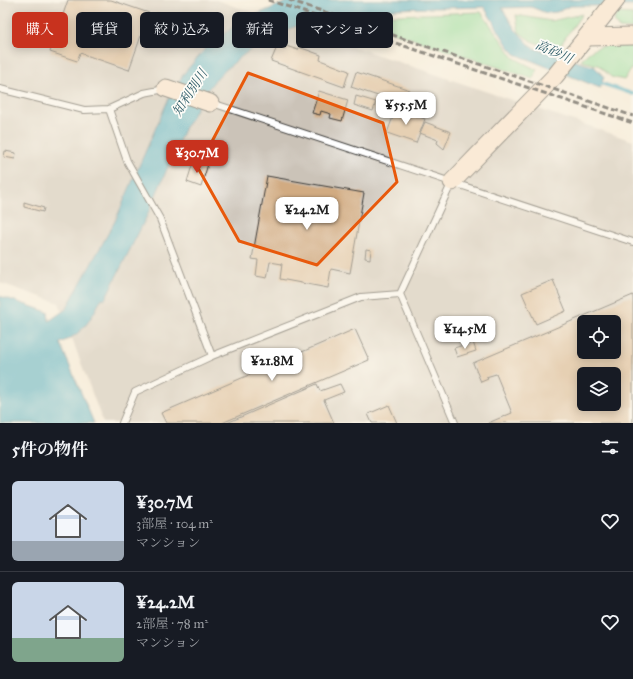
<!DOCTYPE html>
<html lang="ja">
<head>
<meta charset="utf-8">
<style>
  :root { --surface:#171b24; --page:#20242c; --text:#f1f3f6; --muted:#9ea1a6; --line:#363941; --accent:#c8321e }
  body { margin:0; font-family:"IM FELL Great Primer","Noto Serif JP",serif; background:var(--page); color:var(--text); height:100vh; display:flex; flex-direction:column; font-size:15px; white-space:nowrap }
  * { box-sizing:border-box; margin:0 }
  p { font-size:13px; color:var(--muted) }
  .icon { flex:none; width:22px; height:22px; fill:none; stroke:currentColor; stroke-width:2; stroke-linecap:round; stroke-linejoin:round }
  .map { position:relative; height:423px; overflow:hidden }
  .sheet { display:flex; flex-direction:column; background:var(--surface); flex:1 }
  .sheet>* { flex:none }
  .guide { position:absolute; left:12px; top:12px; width:400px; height:36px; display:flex; gap:8px }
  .fabs { position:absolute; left:577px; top:315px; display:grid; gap:8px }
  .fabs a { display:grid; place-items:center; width:44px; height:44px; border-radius:6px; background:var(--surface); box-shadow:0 2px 10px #0003; font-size:20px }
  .price { position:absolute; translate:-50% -34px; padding:0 9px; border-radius:8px; background:#fff; color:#222; font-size:13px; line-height:26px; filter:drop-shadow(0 1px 2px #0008) }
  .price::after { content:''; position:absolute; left:50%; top:24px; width:12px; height:9px; margin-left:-6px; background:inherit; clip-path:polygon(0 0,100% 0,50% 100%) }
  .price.on { background:var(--accent); color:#fff }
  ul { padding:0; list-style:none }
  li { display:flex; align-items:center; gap:12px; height:100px; padding:0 12px }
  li+li { border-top:1px solid var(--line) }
  li span { display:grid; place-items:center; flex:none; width:112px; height:80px; border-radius:6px; color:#555 }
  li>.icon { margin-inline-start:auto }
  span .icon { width:48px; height:48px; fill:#fffc; stroke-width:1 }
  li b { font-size:17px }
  h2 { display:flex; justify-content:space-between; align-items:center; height:48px; padding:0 12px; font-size:17px }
  .pill { padding:0 14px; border-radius:6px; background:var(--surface); box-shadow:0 2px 10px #0003; font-size:14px; line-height:36px }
  .pill.on { background:var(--accent); color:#fff }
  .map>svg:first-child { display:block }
  .industrial { fill:#cbc3b8; fill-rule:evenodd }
  .green { fill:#8fdf9e; stroke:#567e5d }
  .water { fill:#45abc4; stroke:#306470 }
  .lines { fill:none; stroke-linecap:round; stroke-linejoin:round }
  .stream { stroke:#45abc4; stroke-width:3.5 }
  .building { fill:#d1ab82; fill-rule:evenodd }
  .lane-casing { stroke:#3d3c39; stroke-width:8 }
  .secondary-casing { stroke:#3d3c39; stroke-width:19 }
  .lane { stroke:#fff; stroke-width:6 }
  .secondary { stroke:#fce5cf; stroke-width:17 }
  .rail { stroke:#1c1c1c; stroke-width:3; stroke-dasharray:6 3; stroke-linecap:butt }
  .marked { fill:none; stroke:#e8590c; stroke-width:3; stroke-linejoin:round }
  .labels { text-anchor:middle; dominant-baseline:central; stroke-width:3.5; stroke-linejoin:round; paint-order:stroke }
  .water-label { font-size:13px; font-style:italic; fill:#2e5c68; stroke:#fdfcf7 }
</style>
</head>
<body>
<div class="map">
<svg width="633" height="423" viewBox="0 0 633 423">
  <rect width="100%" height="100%" fill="#fdfcf7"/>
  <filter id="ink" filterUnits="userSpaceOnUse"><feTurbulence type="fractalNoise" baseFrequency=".025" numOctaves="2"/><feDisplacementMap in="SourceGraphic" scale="8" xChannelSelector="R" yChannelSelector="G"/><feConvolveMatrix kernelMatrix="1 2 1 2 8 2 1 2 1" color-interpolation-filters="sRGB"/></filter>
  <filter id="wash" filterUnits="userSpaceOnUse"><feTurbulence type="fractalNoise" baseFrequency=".012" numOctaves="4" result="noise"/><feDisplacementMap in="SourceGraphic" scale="16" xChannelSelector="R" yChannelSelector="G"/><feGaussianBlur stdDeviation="0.9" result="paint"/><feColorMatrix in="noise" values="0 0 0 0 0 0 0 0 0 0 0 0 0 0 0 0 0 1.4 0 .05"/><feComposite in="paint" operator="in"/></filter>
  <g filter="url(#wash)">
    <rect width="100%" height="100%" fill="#f8eedd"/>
    <!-- industrial -->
    <path class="industrial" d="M0 0H216L633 141V423H103L59 303 0 283ZM584 322H614V352H584ZM584 374H614V404H584Z"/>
    <!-- green -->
    <path class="green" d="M481 12 514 58 537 70 533 79 380 28 370 16Z
      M618 13 633 14V29L618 28 614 21 616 15Z
      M582 14 557 50 531 41 519 32 516 15 551 21Z
      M633 44V67L624 80 611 77 598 65 581 61C593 43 613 45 633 44Z"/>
    <!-- water -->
    <path class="water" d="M291 0H633V6H570L557 12 546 13 531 7 502 8 515 29 533 48 595 67 604 77 600 88 515 54 508 46 484 7C397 10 305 1 235 62 229 67 222 72 217 78 205 91 196 109 188 124L185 127 147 216 105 299 102 298C90 320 85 333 60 343L94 423H0V296L48 312 49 321 66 309 115 221 167 102 184 73 208 46 241 21Z"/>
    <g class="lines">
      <!-- stream -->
      <path class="stream" d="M597 82 633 94"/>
    </g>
    <g id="blocks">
      <!-- building -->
      <path class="building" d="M68 0H111L149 13 129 70 80 53 77 61 50 52Z
        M157 13 183 24 177 38 152 26Z
        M286 46 298 50 299 47 321 55 320 60 349 71 344 87 271 61 277 47 285 49Z
        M356 72 410 90 405 105 351 87Z
        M319 91 348 100 342 121 330 118 331 114 321 111 320 115 312 113Z
        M356 96 376 102 373 111 354 105Z
        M382 103 386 104 383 115 379 113Z
        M396 109 425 119 416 143 387 133Z
        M425 122 451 132 444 149 437 143 438 140 420 133Z
        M5 151 16 153 15 159 4 157Z
        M193 162 200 165V162L208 164 201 187 187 182Z
        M267 176 364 193 350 273 331 269 328 288 280 279 282 264 270 262 267 278 256 276 258 260 252 259Z
        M24 202 44 208 43 212 24 207Z
        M366 249 371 250 370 259 365 258Z
        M553 280 566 311 536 324 522 293Z
        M633 295V423H488L512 413 496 374 486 377 488 379 481 382 473 363ZM584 322H614V352H584ZM584 374H614V404H584Z
        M355 329 369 360 222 423H166L161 413Z
        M473 342 476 351 457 357 454 348Z
        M317 384 320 391 340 384 344 392 324 400 334 423H227Z
        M389 405 397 423H372L368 414Z"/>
    </g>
  </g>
  <g filter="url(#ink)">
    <use href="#blocks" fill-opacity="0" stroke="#3d3c39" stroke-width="1"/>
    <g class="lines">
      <!-- lane casing -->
      <g class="lane-casing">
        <path id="lane" d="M0 89 84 110 109 109 144 93 165 89
          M212 103 633 242
          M109 109 127 161 160 219 212 356
          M452 182 400 294 455 423
          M122 423 135 392 212 356 361 297 400 294"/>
      </g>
      <!-- secondary casing -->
      <g class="secondary-casing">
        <path id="secondary" d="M587 37 633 36
          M166 88 210 103
          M452 182 555 76 616 0"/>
      </g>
      <!-- lane -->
      <use href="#lane" class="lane"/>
      <!-- secondary -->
      <use href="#secondary" class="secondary"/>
      <!-- rail -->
      <path class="rail" d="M268 0 633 123
        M289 0 633 116"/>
    </g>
  </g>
  <!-- marked area -->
  <path d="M0 0H633V423H0ZM248 73 383 123 397 182 317 265 239 241 198 168Z" fill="#f8eedd" fill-opacity=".55" fill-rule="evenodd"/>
  <path class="marked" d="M248 73 383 123 397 182 317 265 239 241 198 168Z"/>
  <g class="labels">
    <!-- water labels -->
    <g class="water-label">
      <text transform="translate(554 52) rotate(24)">高砂川</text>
      <text transform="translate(190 93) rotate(-57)">知利別川</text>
    </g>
  </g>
</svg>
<div class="fabs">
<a><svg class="icon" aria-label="locate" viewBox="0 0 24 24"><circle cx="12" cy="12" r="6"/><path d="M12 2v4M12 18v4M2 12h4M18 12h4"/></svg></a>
<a><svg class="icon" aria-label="layers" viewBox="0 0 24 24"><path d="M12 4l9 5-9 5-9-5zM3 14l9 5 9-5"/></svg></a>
</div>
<b class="price" style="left:406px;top:126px">¥55.5M</b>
<b class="price on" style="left:197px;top:174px">¥30.7M</b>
<b class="price" style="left:307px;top:231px">¥24.2M</b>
<b class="price" style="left:465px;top:350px">¥14.5M</b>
<b class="price" style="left:272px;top:382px">¥21.8M</b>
<div class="guide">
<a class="pill on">購入</a>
<a class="pill">賃貸</a>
<a class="pill">絞り込み</a>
<a class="pill">新着</a>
<a class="pill">マンション</a>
</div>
</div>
<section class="sheet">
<h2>5件の物件<svg class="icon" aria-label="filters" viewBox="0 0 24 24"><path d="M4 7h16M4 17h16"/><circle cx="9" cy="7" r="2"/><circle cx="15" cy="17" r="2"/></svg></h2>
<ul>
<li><span style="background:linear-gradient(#c9d6e8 75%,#9aa5b1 0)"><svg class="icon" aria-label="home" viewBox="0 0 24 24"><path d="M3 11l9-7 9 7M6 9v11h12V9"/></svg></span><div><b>¥30.7M</b><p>3部屋 · 104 m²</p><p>マンション</p></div><svg class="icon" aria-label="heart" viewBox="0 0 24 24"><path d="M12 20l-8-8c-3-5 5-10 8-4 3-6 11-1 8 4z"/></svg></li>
<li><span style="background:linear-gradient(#c9d6e8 70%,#7fa58c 0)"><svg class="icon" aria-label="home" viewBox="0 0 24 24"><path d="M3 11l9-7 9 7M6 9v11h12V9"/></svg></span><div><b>¥24.2M</b><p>2部屋 · 78 m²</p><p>マンション</p></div><svg class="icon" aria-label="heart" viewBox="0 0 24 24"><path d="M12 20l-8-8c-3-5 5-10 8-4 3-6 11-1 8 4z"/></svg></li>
</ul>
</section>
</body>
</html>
